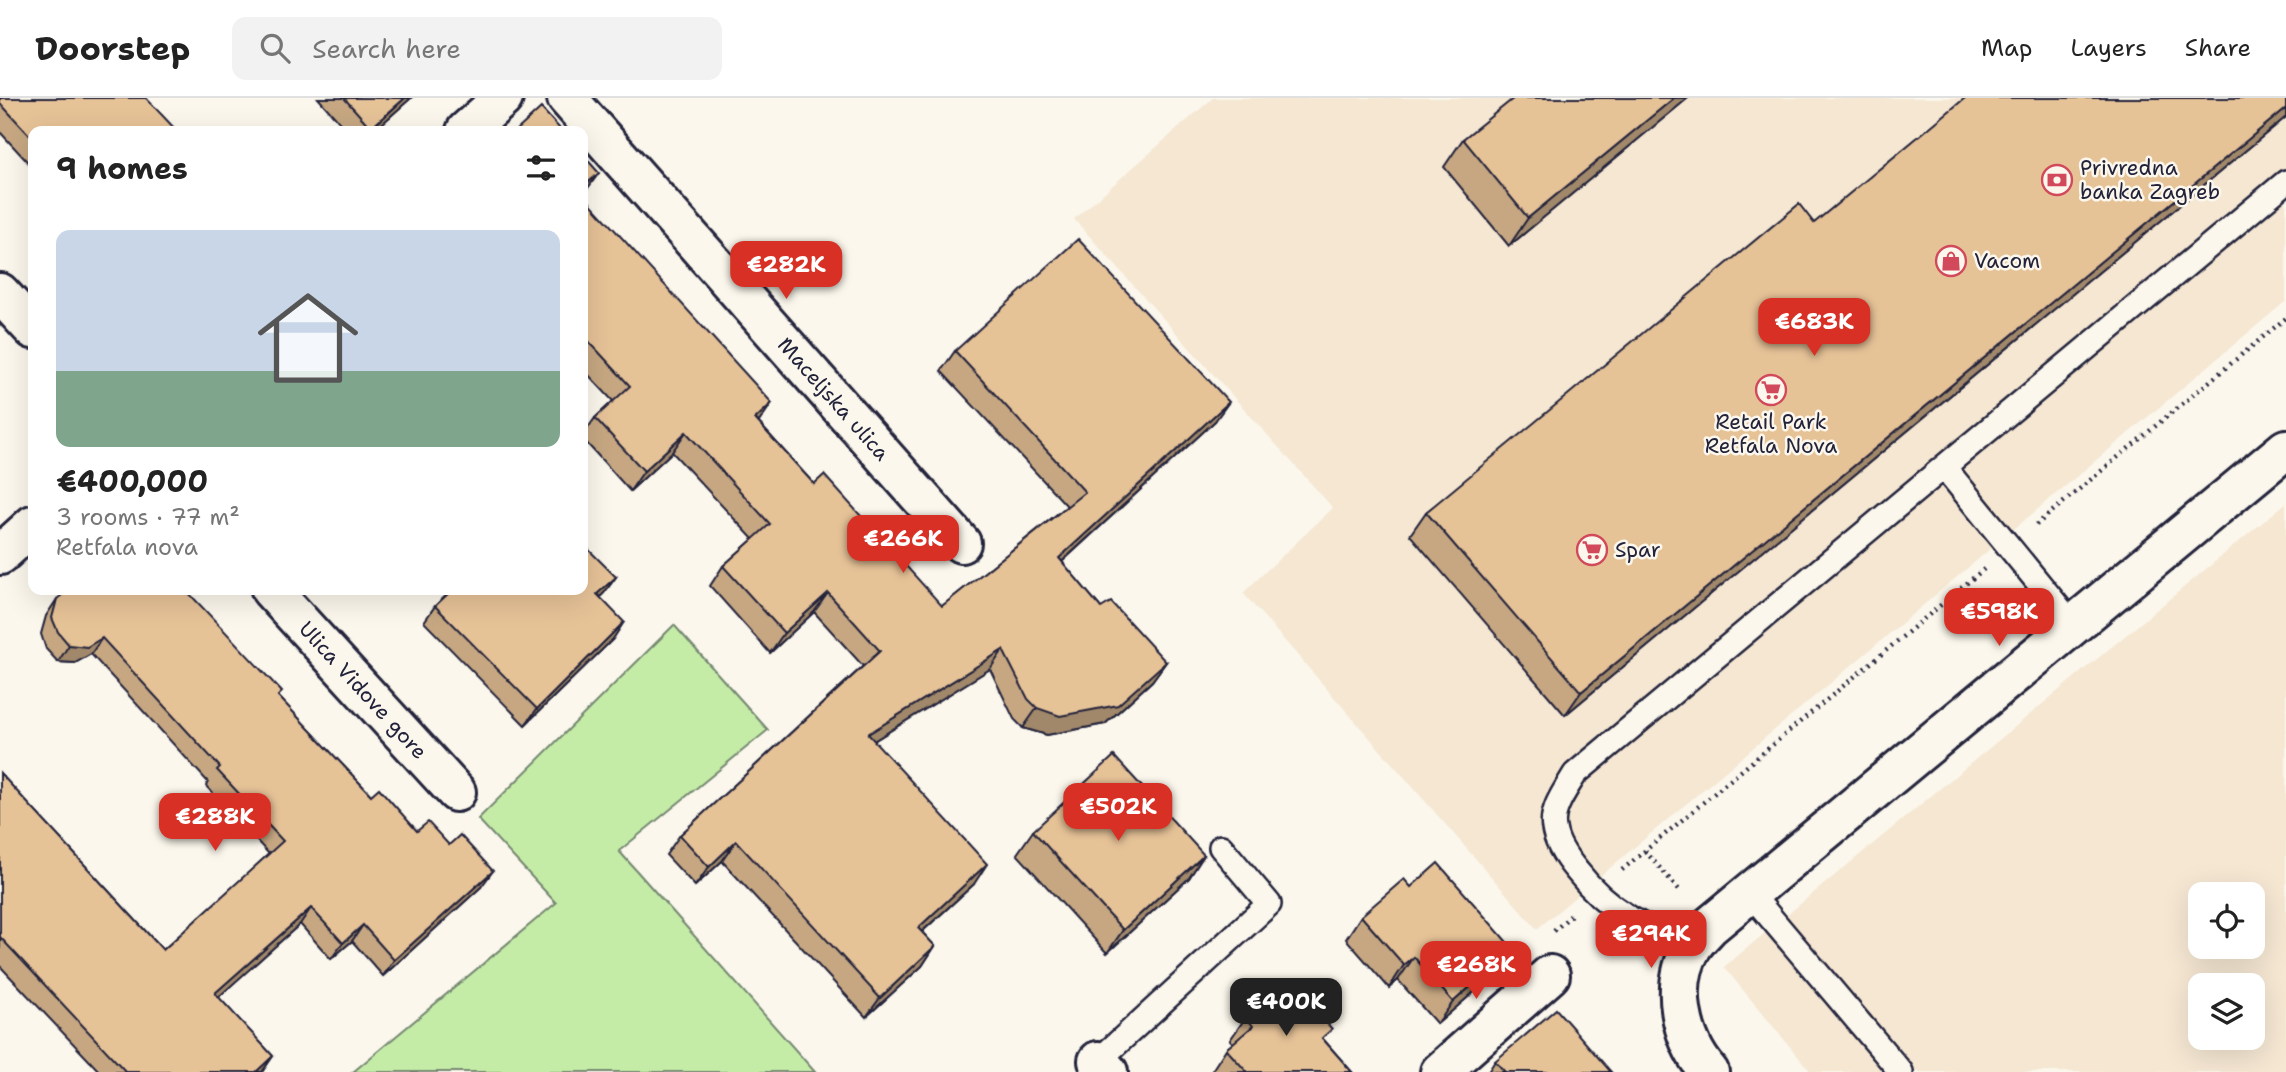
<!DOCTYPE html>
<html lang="en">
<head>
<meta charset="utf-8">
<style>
  :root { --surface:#fff; --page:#f2f2f2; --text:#222; --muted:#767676; --line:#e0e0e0; --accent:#d93025 }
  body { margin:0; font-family:"Shantell Sans",sans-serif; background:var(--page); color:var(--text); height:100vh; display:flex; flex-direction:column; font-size:26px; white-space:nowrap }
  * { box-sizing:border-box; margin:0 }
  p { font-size:23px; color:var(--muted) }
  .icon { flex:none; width:38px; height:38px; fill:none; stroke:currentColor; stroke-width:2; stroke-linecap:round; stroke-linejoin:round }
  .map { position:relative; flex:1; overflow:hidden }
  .details { position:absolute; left:28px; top:28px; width:560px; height:469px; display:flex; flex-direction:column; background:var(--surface); border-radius:14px; box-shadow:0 7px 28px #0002 }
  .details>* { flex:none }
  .buttons { position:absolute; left:2188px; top:784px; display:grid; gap:14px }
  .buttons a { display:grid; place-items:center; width:77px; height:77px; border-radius:14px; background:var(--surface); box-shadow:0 7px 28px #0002; font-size:35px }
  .price { position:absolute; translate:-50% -60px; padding:0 16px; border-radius:14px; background:var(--accent); color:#fff; font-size:23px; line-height:46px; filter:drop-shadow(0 2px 4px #0008) }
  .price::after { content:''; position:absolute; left:50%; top:42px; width:21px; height:16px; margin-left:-10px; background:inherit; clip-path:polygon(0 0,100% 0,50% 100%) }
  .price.selected { background:#222; color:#fff }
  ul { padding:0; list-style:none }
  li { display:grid; align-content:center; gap:14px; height:371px; padding:0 28px }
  li span { display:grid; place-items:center; height:217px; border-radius:14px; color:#555 }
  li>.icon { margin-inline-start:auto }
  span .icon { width:126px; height:126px; fill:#fffc; stroke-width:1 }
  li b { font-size:30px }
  h2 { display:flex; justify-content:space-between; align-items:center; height:84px; padding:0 28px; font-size:30px }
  header { display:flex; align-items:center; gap:42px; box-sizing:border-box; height:98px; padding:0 35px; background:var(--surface); border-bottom:2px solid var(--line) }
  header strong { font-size:33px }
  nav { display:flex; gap:38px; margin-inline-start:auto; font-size:24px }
  .search { width:490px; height:63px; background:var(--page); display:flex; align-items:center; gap:18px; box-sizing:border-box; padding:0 24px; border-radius:14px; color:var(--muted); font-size:26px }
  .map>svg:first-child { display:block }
  .built { fill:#f5e7d2; fill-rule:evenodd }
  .green { fill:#c5eca7; stroke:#748771; stroke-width:2 }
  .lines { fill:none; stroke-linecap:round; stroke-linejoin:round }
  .lane-casing { stroke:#22223b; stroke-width:28 }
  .street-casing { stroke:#22223b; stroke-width:44 }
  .path { stroke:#22223b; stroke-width:4.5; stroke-dasharray:2 5; stroke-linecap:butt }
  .lane { stroke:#fbf7ec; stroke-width:23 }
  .street { stroke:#fbf7ec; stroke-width:38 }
  .wall { fill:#c6a782; stroke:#22223b; stroke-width:2 }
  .shaded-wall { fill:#a1886a; stroke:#22223b; stroke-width:2 }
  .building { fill:#e6c297; stroke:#22223b; stroke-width:2 }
  .labels { text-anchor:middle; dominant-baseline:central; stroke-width:5; stroke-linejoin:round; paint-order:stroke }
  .poi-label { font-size:21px; fill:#22223b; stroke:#fbf7ec; text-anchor:start }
  .street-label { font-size:21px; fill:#22223b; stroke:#fbf7ec }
</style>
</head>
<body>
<header>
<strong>Doorstep</strong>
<div class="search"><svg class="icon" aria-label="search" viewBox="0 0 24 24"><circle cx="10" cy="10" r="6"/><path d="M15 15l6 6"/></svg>Search here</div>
<nav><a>Map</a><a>Layers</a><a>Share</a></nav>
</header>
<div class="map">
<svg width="2286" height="974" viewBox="0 0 2286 974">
  <rect width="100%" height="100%" fill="#fbf7ec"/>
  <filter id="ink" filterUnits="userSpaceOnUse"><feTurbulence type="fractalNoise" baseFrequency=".0143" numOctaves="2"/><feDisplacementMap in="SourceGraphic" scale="14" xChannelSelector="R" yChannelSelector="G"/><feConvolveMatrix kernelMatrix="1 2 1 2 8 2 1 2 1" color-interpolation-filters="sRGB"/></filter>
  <g filter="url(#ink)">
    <!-- built -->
    <path class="built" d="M1213 0H2286V203L1537 831 1243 495 1333 410 1074 121Z
      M2286 405V974H1811L1724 869ZM2200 796H2252V849H2200ZM2200 887H2252V940H2200Z"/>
    <!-- green -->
    <path class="green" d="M674 527 768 632 619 753 815 974H353L556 805 478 721Z"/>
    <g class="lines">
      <!-- lane casing -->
      <g class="lane-casing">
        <path id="lane" d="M1944 369 2073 527
          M1749 794 1901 974
          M1692 849C1645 831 1608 813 1577 773 1567 761 1556 746 1554 730 1550 712 1566 691 1575 676L2286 84
          M1098 963 1269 806 1221 749"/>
      </g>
      <!-- street casing -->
      <g class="street-casing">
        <g id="street">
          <path id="s1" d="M567 0 961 445"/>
          <path d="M466 33 503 0"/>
          <path d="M0 195 33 231"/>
          <path d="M0 457 33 427"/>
          <path id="s2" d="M271 492 456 694"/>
          <path d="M1098 963 1108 974"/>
          <path d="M1440 974 1550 877"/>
          <path d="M1709 974C1681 942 1669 888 1692 849 1696 842 1704 835 1710 828L2286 351"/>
        </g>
      </g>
      <!-- path -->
      <path class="path" d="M2036 427 2286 220
        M1645 753 1681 794
        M1622 772 1984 471
        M1554 833 1571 817"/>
      <!-- lane -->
      <use href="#lane" class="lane"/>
      <!-- street -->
      <use href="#street" class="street"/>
    </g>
    <!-- wall -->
    <path class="wall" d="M0 0 33 33V70L0 34Z
      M318 0H411L374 33H347Z
      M1688 0 1509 148 1444 69 1463 41Z
      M2286 0V19L1565 617 1410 437 1426 414 1814 125Z
      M583 97 758 324 814 386 942 508 1067 408 941 273 955 253 1215 323 1062 464 1101 510 1166 564 1152 583 1105 626 1047 637 1023 630 1014 621 990 571 874 643 974 786 922 834 935 848 922 868 866 919 722 763 695 788 666 757 680 737 863 568 814 514 770 555 710 488 723 468 753 441 672 354 630 393 583 341V337L595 320 613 303 583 271Z
      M616 479 604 495 600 499 613 541 525 627 424 524 435 508Z
      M57 501 279 599 371 697 417 733 481 789 383 878 352 843 331 861 300 826 218 899 273 958 262 974H100L0 868V675L163 852 269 756 206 688 208 684 91 556 75 565 58 564 46 551 41 536 46 518Z
      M1033 733 1204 757 1189 780 1107 855 1017 756Z
      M1411 789 1497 874 1437 926 1398 882 1389 890 1346 841 1361 818Z
      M1246 919 1324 942 1352 974H1211L1226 951 1233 945 1230 942Z
      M1495 963 1611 974H1488Z"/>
    <!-- shaded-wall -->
    <path class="shaded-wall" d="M405 0H411L374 33H369Z
      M1674 0H1688L1509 148 1528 120Z
      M2286 10V19L1565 617 1581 594Z
      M599 75 585 94 583 96V89Z
      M1229 304 1215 323 1045 479 1059 460Z
      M772 305 759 324 755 321Z
      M686 334 672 354 630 393 644 373Z
      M616 479 604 495 586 513 597 496Z
      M828 495 814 514 770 555 784 535Z
      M624 524 613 541 525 627 537 611Z
      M102 540 91 556 75 565 58 564 69 547Z
      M1003 552 990 571 854 655 868 636Z
      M1166 564 1152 583 1105 626 1047 637 1023 630 1037 610Z
      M736 743 722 763 695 788 709 769Z
      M1204 757 1189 780 1107 855 1123 832Z
      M987 766 974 786 905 849 918 830Z
      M493 773 481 789 383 878 394 862Z
      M311 810 300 826 204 912 215 895Z
      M363 827 352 843 331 861 343 845Z
      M935 848 922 868 866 919 880 900Z
      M1513 851 1497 874 1437 926 1453 904Z
      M1414 859 1398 882 1389 890 1404 867Z
      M273 958 262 974H256Z"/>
    <!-- building -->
    <path class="building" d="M0 0H146L177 33H33V41L0 5Z
      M344 0H405L371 30Z
      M1514 0H1674L1528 120 1463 41Z
      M1965 0H2286V10L1581 594 1426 414 1799 106 1814 125Z
      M541 10 562 33H516Z
      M583 57 599 75 583 89Z
      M583 97 772 305 755 321 814 386 824 377 942 508 1085 394 955 253 1078 141 1229 304 1059 460 1101 510 1111 504 1166 564 1118 607 1060 618 1037 610 1028 601 1003 552 868 636 987 766 918 830 935 848 880 900 736 743 709 769 680 737 880 553 828 495 784 535 723 468 770 426 686 334 644 373 595 320 630 288 583 237Z
      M583 446 616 479 597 496 624 524 537 611 435 508 452 492H583Z
      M68 492H186L282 594 278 598 371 697 379 690 417 733 428 724 449 747 460 737 493 773 394 862 363 827 343 845 311 810 215 895 273 958 256 974H126L0 839V675L163 852 283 743 217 672 220 669 102 540 87 549 69 547 58 534 52 520 57 501Z
      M1114 658 1204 757 1123 832 1033 733Z
      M1438 765 1513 851 1453 904 1414 859 1404 867 1361 818 1404 781 1411 789Z
      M1289 883 1332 931 1322 940 1352 974H1247L1226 951 1253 928 1246 919Z
      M1556 911 1611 974H1505L1495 963Z"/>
  </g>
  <!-- icons -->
  <defs>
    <g id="bank-ring" transform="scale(1.575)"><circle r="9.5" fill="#fbf7ec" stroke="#d1495b" stroke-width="1.5"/><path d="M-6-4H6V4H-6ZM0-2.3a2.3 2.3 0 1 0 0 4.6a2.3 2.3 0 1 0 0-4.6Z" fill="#d1495b"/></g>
    <g id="shop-ring" transform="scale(1.575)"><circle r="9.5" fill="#fbf7ec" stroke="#d1495b" stroke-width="1.5"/><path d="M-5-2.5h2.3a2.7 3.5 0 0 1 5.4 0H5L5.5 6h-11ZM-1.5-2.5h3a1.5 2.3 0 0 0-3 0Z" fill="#d1495b"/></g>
    <g id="supermarket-ring" transform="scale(1.575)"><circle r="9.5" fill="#fbf7ec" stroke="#d1495b" stroke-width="1.5"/><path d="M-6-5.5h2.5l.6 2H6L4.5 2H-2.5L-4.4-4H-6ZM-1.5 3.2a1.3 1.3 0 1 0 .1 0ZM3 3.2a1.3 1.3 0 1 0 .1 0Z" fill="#d1495b"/></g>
  </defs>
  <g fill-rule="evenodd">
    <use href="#bank-ring" x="2057" y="82"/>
    <use href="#shop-ring" x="1951" y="163"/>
    <use href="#supermarket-ring" x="1771" y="292"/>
    <use href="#supermarket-ring" x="1592" y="452"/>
  </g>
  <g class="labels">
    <!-- poi labels -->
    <g class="poi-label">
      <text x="2080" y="70">Privredna<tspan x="2080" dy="24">banka Zagreb</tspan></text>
      <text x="1974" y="163">Vacom</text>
      <text x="1771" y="324" text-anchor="middle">Retail Park<tspan x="1771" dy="24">Retfala Nova</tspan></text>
      <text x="1615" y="452">Spar</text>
    </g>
    <!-- street labels -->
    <g class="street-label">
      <text stroke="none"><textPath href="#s1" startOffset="402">Maceljska ulica</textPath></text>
      <text stroke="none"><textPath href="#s2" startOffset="136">Ulica Vidove gore</textPath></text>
    </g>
  </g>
</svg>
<div class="buttons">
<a><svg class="icon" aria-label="locate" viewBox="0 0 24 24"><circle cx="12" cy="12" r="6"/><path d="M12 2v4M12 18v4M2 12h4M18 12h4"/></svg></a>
<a><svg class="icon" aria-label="layers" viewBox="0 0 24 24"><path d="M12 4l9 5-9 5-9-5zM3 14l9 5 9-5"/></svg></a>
</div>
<b class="price" style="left:786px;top:203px">€282K</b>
<b class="price" style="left:1814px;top:260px">€683K</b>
<b class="price" style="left:903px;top:477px">€266K</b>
<b class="price" style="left:1999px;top:550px">€598K</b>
<b class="price" style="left:1118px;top:745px">€502K</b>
<b class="price" style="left:215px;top:755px">€288K</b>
<b class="price" style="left:1651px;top:872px">€294K</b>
<b class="price" style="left:1476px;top:903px">€268K</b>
<b class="price selected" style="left:1286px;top:940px">€400K</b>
<section class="details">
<h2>9 homes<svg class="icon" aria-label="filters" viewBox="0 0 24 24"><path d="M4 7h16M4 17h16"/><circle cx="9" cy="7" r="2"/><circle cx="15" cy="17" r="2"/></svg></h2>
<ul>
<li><span style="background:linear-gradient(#c9d6e8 65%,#7fa58c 0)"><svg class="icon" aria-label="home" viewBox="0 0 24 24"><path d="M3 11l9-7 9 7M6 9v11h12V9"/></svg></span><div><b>€400,000</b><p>3 rooms · 77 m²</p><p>Retfala nova</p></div></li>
</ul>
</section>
</div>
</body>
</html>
